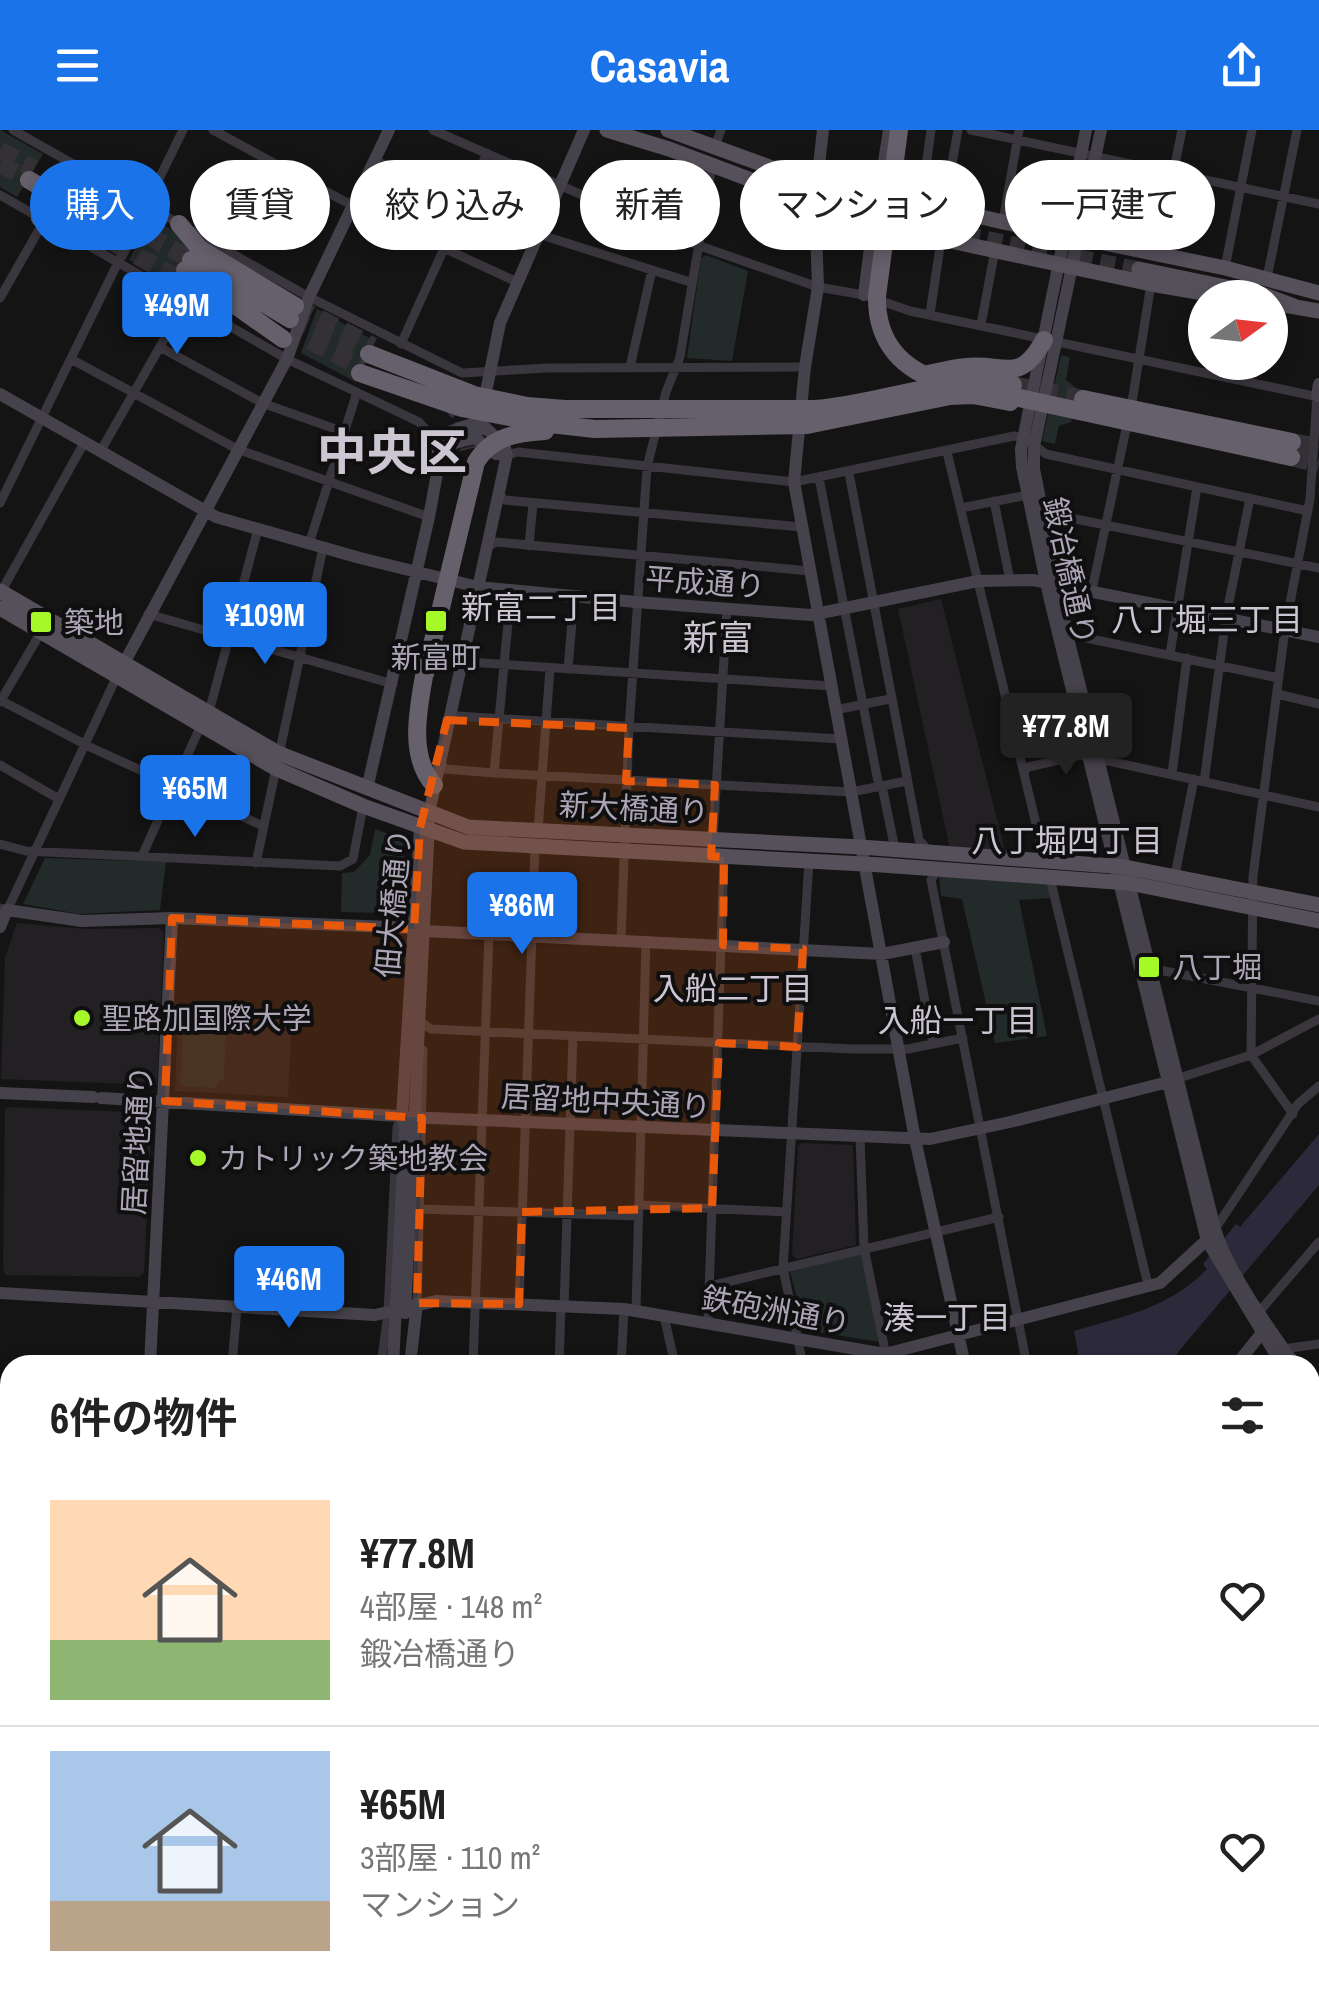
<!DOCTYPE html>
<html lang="ja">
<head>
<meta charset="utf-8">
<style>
  :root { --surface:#fff; --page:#f6f6f6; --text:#222; --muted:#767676; --line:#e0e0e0; --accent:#1a73e8 }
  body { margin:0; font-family:"Archivo Narrow","Noto Sans JP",sans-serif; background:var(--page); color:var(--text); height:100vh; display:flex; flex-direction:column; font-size:38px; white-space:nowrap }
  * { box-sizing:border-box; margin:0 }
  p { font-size:32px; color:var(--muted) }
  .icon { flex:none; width:55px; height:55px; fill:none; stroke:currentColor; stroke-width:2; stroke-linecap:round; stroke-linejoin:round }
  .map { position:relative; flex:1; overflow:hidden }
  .sheet { position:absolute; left:0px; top:1225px; width:1320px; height:642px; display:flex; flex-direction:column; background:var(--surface); border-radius:30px 30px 0 0; box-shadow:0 5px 15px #0003 }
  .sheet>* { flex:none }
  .top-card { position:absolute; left:30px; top:30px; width:1260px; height:90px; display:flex; gap:20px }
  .needle { width:65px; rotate:75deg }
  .controls { position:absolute; left:1188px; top:150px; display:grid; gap:20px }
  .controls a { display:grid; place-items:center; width:100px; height:100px; border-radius:50%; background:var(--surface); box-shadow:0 5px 15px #0003; font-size:50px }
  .price { position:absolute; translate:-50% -85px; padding:0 22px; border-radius:10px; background:var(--accent); color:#fff; font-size:32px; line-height:65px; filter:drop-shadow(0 2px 5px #0008) }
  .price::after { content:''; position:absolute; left:50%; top:60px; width:30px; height:22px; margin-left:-15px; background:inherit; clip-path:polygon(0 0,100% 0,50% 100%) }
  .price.selected { background:#222; color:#fff }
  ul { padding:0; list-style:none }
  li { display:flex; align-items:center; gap:30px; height:250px; padding:0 50px }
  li+li { border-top:2px solid var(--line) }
  li span { display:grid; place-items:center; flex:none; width:280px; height:200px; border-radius:0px; color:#555 }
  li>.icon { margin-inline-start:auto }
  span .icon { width:120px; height:120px; fill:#fffc; stroke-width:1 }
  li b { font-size:42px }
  h2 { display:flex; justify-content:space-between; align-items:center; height:120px; padding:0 50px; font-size:42px }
  .tag { padding:0 35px; border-radius:45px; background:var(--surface); box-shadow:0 5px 15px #0003; font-size:35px; line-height:90px }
  .tag.selected { background:var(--accent); color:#fff }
  header { display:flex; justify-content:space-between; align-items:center; height:130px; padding:0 50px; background:var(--accent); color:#fff; font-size:45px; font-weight:700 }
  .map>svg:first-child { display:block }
  .built { fill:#222023 }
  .green { fill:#222a2a }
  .water { fill:#2c293a }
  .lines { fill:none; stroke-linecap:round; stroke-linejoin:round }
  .ferry { stroke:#867ab3; stroke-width:2.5; stroke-dasharray:12 10; stroke-linecap:butt }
  .primary-tunnel { stroke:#333135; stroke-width:15; stroke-dasharray:15 8; stroke-linecap:butt }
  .highway-tunnel { stroke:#333135; stroke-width:18; stroke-dasharray:18 9; stroke-linecap:butt }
  .street { stroke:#3a363d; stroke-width:9 }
  .secondary { stroke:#46424b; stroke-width:12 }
  .primary { stroke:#55505a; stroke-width:15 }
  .highway { stroke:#66606c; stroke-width:18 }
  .marked { fill:#e8590c; fill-opacity:0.2; stroke:#e8590c; stroke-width:8; stroke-dasharray:20 12; stroke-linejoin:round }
  .poi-dot { fill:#a5f928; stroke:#100f10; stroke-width:4 }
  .labels { text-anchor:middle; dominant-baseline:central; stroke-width:8; stroke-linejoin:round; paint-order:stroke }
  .street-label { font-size:30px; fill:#aca5b6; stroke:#100f10 }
  .poi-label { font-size:30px; fill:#aca5b6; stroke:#100f10; text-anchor:start }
  .neighbourhood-label { font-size:32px; fill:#ccc6d2; stroke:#100f10 }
  .quarter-label { font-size:35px; fill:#ccc6d2; stroke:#100f10 }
  .town-label { font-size:50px; font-weight:bold; fill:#ccc6d2; stroke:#100f10 }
</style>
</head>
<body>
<header><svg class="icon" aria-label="menu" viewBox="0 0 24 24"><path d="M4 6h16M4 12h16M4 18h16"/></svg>Casavia<svg class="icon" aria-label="share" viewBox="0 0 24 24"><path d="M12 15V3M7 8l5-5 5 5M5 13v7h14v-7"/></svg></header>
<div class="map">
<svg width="1319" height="1866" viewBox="0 0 1319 1866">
  <rect width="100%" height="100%" fill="#151415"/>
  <!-- built -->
  <path class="built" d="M941 469 1005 721 950 719 898 479Z
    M17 793 86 799 159 798 164 803 157 955 1 949 5 828Z
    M178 879 292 886 288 967 175 961Z
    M9 977 152 983 144 1143 139 1147 6 1145 3 1139 5 979Z
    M802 1013 853 1015 856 1115 797 1129 792 1124 798 1016Z
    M368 1858H499L504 1866H364Z"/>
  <!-- green -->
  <path class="green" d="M0 0 43 24 17 67 0 57Z
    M151 87 172 100 194 124 176 158 129 130Z
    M706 125 748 141 732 231 687 228 701 128Z
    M317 179 375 211 356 252 301 223Z
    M1061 225 1070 227 1066 250 1078 259 1071 292 1059 296 1055 314 1042 311Z
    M375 699 403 709 406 715 400 763 384 783 341 782 342 743 354 742 370 725Z
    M45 728 166 732 160 780 79 784 23 774Z
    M939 746 1047 751 1051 768 1019 770 1047 906 995 913 962 769 941 766Z
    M202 882 227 884 224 950H220L215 958 182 956 180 953 183 889 201 890Z
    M861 1123 879 1212 806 1200 790 1142Z"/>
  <!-- water -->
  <path class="water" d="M1319 1004V1055L1179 1221 1171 1235H1077L1078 1221 1074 1201C1124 1186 1170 1178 1207 1139L1203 1134 1236 1094 1240 1097Z
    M0 1345 10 1348V1585L0 1581Z
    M1310 1798 1319 1801V1866H908L900 1858H1310Z"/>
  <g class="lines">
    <!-- ferry -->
    <path class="ferry" d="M0 1417 10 1420
      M0 1436 10 1439
      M1077 1858 1086 1866
      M1089 1858 1098 1866"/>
    <!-- primary-tunnel -->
    <path class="primary-tunnel" d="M965 104 1139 139"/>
    <!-- highway-tunnel -->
    <path class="highway-tunnel" d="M0 20 34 39
      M0 34 29 50
      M124 92 191 130
      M114 113 180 150
      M295 176 373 216
      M290 189 354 218
      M310 211 363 238
      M1013 255 1083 269
      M447 269 461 285 469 319
      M1292 312 1319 317
      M1291 327 1319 334"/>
    <!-- street -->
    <path class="street" d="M13 0 309 167 462 243 547 238 805 237
      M213 0 353 76 517 152
      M433 0 697 115 818 157 864 165 910 181 1319 267
      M971 0 1319 74
      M715 16 721 0
      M374 30 538 104 690 152
      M0 65 287 229 419 292 437 312
      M921 73 931 0
      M944 78 958 0
      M1003 92 1019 0
      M1157 123 1182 0
      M1225 138 1252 0
      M1267 148 1297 0
      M0 168 40 98V88
      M930 184 941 110
      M981 195 995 120
      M401 214 487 23
      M160 217 262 273 344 302
      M71 229 237 319 429 387
      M630 237 652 140
      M100 322 186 171
      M947 322 1042 719 1035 730
      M507 325 518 322 794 352 1014 306 1024 307 1046 324 1308 381
      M849 343 919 710 928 720
      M819 348 879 657
      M498 362 504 370 802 397
      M994 371 1010 450
      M0 373 183 0
      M961 378 1028 365
      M1041 382 1319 438
      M309 414 357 262
      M529 416 533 373
      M487 417 496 412 810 441
      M1092 460 1133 266 1151 154
      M1 462 84 313
      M148 484 393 554
      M1067 504 1279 548
      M1170 524 1197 357
      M462 525 468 532 831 556
      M568 539 574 467
      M1277 564 1319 574
      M0 570 92 618 263 696
      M0 572 41 502
      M835 580 890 569
      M209 582 258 399
      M447 590 457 586 841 609
      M440 631 445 639 494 643 851 662 907 651
      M0 635 59 669
      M1024 642 1028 637 1081 625 1319 677
      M494 643 511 460
      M1172 644 1187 528
      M1204 652 1226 487 1250 368
      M882 656 895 719
      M538 701 550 538
      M713 709 727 479
      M0 714 26 721 340 736 353 729 363 676
      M142 726 201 595
      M256 733 323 418
      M938 739 931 750 1027 1235
      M1175 745 1194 649
      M1050 748 1148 1155
      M0 778 7 780 12 770 117 546
      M621 810 629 598 647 337 666 262 680 227 712 35
      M915 818 933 914
      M1153 847 1159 840 1319 871
      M421 892 431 899 853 919H908L963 908
      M1179 948 1251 925 1319 889
      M1293 984 1251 925 1253 746 1285 499 1310 369 1317 266
      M860 1007 864 1118 888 1235
      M639 1075 786 1082
      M420 1079 639 1086
      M1215 1099 1298 974 1319 956
      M710 1156 999 1087
      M519 1174 535 718
      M564 1177 573 906
      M417 1179 423 920
      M636 1180 646 811
      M1259 1182 1319 1112
      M664 1186 675 1235
      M708 1193 724 727
      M1284 1219 1319 1214
      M417 1230 523 1235
      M232 1235 237 1177
      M381 1235 388 1183 397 997 402 986
      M473 1235 489 804
      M559 1235 561 1177
      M621 1235 624 1179
      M803 1235 783 1138 809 731
      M1310 1402 1319 1408
      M1310 1478 1319 1462
      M1310 1505 1319 1510
      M118 1858 189 1866
      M12 1866 17 1858
      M65 1866 71 1858
      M349 1866 353 1858"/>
    <!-- secondary -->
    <path class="secondary" d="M823 0 815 70 818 157 805 237 794 352 915 1009 965 1235
      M1086 0 1021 319 1022 337 1049 466 1207 1111 1282 1235
      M1101 0 1034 316V339L1067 504 1215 1099C1228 1142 1269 1198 1295 1235
      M879 63 889 0
      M864 165 873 94
      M0 264 216 387 360 428 478 457 636 472 811 485 978 451 1033 450 1319 507
      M1317 266 1319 254
      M471 308 478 301 500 193 584 0
      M437 312 447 315 475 308 496 324 507 325
      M121 539 287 229 309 167 389 0
      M367 659 429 387 439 333 437 312 443 304 479 292
      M0 797 7 780 82 791 172 788 414 798
      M425 801 882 824 944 812
      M0 963 93 967
      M101 968 432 988 930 1009 1010 992 1172 951
      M0 1163 375 1185 436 1171 624 1179 885 1224 1160 1153 1209 1108
      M405 1183 429 693
      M150 1235 172 788
      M393 1235 405 998 402 986 420 698 429 683 507 325 504 315 479 292
      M410 1235 417 1173
      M1236 1235 1261 1204
      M1310 1256 1319 1268
      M1310 1273 1319 1286
      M1310 1314 1319 1302
      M1310 1559 1319 1564
      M0 1742 10 1748
      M1314 1758 1319 1747
      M0 1804 10 1789
      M21 1866 27 1858
      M43 1866 49 1858
      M55 1866 60 1858
      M118 1866 123 1858
      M257 1866 258 1858"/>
    <!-- primary -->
    <path class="primary" d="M607 0 669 19 778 60 965 104
      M668 0 778 40 1003 92 1225 138 1319 163
      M778 60 803 75 829 85 1151 154 1232 168
      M1139 139 1265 165 1294 176
      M1284 175 1319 181
      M0 461 278 623 468 697 861 717 1125 737 1319 775
      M0 478 275 638 363 676 464 712 882 735 1129 753 1319 791"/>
    <!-- highway -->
    <path class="highway" d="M899 0 877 166C876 213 903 241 946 253
      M29 50 119 103
      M40 88 58 83 83 95
      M179 94 200 119 295 176
      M191 130 290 189
      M185 140 283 209
      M369 224 474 265 527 276 565 279H815C882 274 945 244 1013 255
      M360 243 462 278 541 293 595 299 807 295 950 266 973 265 1010 272
      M925 245C938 242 952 238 966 237 1006 233 1019 255 1044 210
      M1001 264 1291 327
      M1083 269 1292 312
      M426 535C420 571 406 624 434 655
      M425 544 476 332C492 306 516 303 545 301"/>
  </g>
  <!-- marked area -->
  <path class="marked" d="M447 590 629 598 626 651 715 655 711 726 724 727 723 815 803 819 797 917 719 913 712 1078 522 1082 519 1174 417 1173 422 988 165 971 172 788 414 799 420 698Z"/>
  <!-- markers -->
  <g class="poi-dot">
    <rect x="424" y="479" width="24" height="24" rx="5"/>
    <rect x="29" y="480" width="24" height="24" rx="5"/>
    <rect x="1137" y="825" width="24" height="24" rx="5"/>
    <circle cx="82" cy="888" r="10"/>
    <circle cx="198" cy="1028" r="10"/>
  </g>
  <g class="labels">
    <!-- street labels -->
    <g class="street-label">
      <text transform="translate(1070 441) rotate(78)">鍛冶橋通り</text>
      <text transform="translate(705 452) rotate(4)">平成通り</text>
      <text transform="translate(634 678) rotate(3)">新大橋通り</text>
      <text transform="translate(393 773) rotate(-85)">佃大橋通り</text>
      <text transform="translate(606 971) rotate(3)">居留地中央通り</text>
      <text transform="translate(137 1010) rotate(-87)">居留地通り</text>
      <text transform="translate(776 1180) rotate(10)">鉄砲洲通り</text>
    </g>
    <!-- poi labels -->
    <g class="poi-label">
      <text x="64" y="492">築地</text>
      <text x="436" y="527" text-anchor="middle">新富町</text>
      <text x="1172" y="837">八丁堀</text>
      <text x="102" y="888">聖路加国際大学</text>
      <text x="218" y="1028">カトリック築地教会</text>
    </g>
    <!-- neighbourhood labels -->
    <g class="neighbourhood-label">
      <text x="541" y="477">新富二丁目</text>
      <text x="1207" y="489">八丁堀三丁目</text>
      <text x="1067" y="710">八丁堀四丁目</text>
      <text x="733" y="858">入船二丁目</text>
      <text x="958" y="890">入船一丁目</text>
      <text x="947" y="1187">湊一丁目</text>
    </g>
    <!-- quarter labels -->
    <g class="quarter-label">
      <text x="718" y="507">新富</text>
    </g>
    <!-- town labels -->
    <g class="town-label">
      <text x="392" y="322">中央区</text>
    </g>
  </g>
</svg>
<div class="controls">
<a><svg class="needle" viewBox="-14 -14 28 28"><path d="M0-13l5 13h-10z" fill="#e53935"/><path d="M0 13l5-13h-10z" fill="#767676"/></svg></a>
</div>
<b class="price" style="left:177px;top:227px">¥49M</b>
<b class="price" style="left:265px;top:537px">¥109M</b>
<b class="price selected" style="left:1066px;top:648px">¥77.8M</b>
<b class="price" style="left:195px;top:710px">¥65M</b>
<b class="price" style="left:522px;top:827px">¥86M</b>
<b class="price" style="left:289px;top:1201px">¥46M</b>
<div class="top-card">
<a class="tag selected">購入</a>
<a class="tag">賃貸</a>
<a class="tag">絞り込み</a>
<a class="tag">新着</a>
<a class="tag">マンション</a>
<a class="tag">一戸建て</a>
</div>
<section class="sheet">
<h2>6件の物件<svg class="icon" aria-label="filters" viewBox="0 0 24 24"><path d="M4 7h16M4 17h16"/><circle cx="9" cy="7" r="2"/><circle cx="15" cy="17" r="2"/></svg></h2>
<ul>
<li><span style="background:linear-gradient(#ffd9b3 70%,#8fb573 0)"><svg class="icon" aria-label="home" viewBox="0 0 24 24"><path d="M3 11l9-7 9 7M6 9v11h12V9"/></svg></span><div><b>¥77.8M</b><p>4部屋 · 148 m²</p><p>鍛冶橋通り</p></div><svg class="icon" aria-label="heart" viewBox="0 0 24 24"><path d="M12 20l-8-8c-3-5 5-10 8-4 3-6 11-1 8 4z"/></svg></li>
<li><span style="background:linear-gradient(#a9c7e8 75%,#b9a48a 0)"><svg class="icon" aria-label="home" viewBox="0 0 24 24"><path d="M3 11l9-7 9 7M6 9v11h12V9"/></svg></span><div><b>¥65M</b><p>3部屋 · 110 m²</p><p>マンション</p></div><svg class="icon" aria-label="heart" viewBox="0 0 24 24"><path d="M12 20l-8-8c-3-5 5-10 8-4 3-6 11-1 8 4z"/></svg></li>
</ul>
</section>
</div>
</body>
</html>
